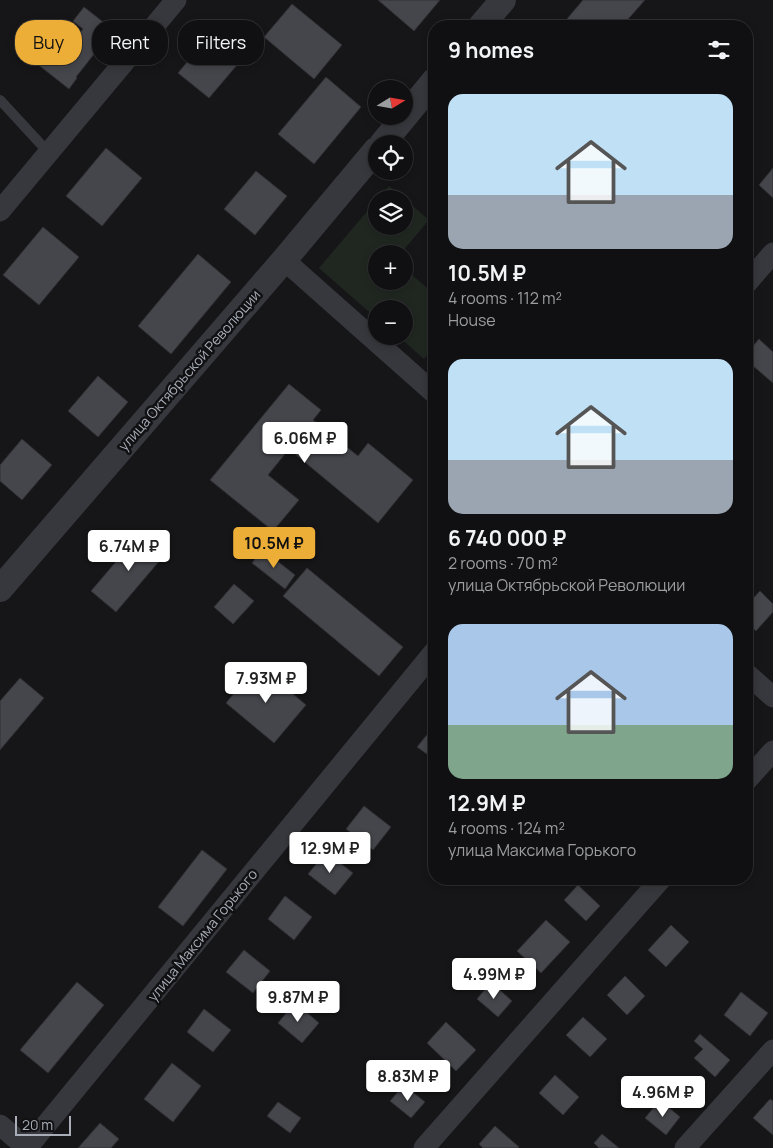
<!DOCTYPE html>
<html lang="en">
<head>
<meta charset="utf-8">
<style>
  :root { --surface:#101012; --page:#1e1e20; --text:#f1f3f6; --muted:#9c9d9f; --line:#303032; --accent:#edae38 }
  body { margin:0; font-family:Manrope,sans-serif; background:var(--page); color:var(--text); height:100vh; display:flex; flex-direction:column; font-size:19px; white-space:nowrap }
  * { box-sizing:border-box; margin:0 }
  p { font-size:16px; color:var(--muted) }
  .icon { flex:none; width:28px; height:28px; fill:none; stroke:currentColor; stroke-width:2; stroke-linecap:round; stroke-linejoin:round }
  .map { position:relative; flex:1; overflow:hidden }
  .sheet { position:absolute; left:428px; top:20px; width:325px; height:865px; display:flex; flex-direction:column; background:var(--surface); border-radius:20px; box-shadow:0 2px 8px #0003,0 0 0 1px var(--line) }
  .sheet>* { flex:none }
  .hud { position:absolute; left:15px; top:20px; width:338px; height:45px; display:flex; gap:10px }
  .needle { width:32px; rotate:79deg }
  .controls { position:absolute; left:368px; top:80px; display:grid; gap:10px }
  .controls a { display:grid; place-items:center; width:45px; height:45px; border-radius:50%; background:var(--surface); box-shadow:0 2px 8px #0003,0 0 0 1px var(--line); font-size:25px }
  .scale { position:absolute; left:15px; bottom:12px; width:56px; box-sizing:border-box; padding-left:5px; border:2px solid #a8adb7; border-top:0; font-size:14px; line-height:18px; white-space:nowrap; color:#a8adb7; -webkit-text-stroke:4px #111113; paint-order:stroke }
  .price { position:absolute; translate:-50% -42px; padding:0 11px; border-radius:5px; background:#fff; color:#222; font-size:16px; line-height:32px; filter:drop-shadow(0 1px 2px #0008) }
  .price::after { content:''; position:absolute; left:50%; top:30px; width:15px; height:11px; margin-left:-8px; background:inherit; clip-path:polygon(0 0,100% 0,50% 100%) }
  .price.current { background:var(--accent); color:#111 }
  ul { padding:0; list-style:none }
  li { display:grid; align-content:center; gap:10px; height:265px; padding:0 20px }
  li span { display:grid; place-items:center; height:155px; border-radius:15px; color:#555 }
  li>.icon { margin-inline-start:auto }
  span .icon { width:90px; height:90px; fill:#fffc; stroke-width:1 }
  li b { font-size:21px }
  h2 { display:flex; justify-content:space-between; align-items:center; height:60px; padding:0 20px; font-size:21px }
  .tag { padding:0 18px; border-radius:20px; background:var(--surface); box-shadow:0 2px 8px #0003,0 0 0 1px var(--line); font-size:18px; line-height:45px }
  .tag.current { background:var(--accent); color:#111 }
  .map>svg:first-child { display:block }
  .green { fill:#202721 }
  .building { fill:#45464b; stroke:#303034 }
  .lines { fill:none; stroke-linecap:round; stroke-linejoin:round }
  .service { stroke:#37383d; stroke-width:10 }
  .minor { stroke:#37383d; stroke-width:21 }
  .tertiary { stroke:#37383d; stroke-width:26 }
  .labels { text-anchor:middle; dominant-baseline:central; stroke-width:5; stroke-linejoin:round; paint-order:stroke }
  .street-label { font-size:14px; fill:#a8adb7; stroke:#111113 }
</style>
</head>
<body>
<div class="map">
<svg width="773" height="1148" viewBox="0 0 773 1148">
  <rect width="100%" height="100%" fill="#161618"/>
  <!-- green -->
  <path class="green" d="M389 186 429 220 400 254H376V281H404V268L434 294V347L424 359 398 336H404V309H376V318L319 268 376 201V226H404V199H378Z"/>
  <!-- building -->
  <path class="building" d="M378 0H440L414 31Z
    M583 0H645L622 26H561Z
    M292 4 342 45 314 79 264 37Z
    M84 7 116 32 105 46 102 44 76 77 77 78 69 89 36 63 45 52 57 62 83 29 73 21Z
    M212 32 243 58 209 98 178 73Z
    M326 77 361 107 314 164 278 134Z
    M106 148 142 178 102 226 66 196Z
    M773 168V198L759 185Z
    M256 171 287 196 255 235 224 209Z
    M43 227 79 257 39 305 3 275Z
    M198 254 231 282 171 354 138 326Z
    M759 339 773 352V383L746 360V354Z
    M98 376 128 402 98 437 68 411Z
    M289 384 321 410 313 420 358 456 368 443 413 480 378 523 289 449 268 475 299 500 273 531 210 480Z
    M22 439 52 465 22 500 0 481V465Z
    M142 531 167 552 116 612 91 591Z
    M262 549 295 575 285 589 252 563Z
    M307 568 403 647 379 676 283 596Z
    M234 584 254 601 233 624 214 607Z
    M760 591 773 604V612L756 631 746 622V606Z
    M258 664 306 705 274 743 226 703Z
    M20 678 44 698 0 750V701Z
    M746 723 754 730 746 739Z
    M430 731 434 734V759L417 747Z
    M364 806 391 827 373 850 346 829Z
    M202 850 227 869 183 926 158 907Z
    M326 852 353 873 335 895 308 874Z
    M578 885 600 906 586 921 564 900Z
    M285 896 312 917 294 940 268 919Z
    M546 920 570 942 541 973 517 951Z
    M671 925 689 942 666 967 648 950Z
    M244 950 270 971 253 993 226 972Z
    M625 976 645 996 627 1015 607 995Z
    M77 982 104 1005 48 1073 20 1050Z
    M491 982 512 1001 498 1017 477 999Z
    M741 992 768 1013 750 1036 724 1015Z
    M295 1002 319 1023 302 1043 278 1023Z
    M204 1009 231 1030 213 1052 187 1032Z
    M583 1017 607 1039 590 1057 566 1035Z
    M446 1022 476 1050 456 1071 427 1043Z
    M700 1034 730 1060 715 1077 694 1058 703 1049 694 1041Z
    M172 1063 201 1086 173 1122 144 1099Z
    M555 1075 579 1097 563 1115 539 1093Z
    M404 1085 425 1102 411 1118 390 1101Z
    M770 1099 773 1101V1135L753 1118Z
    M660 1100 680 1117 666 1135 645 1118Z
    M278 1102 301 1118 290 1133 267 1116Z
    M100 1123 119 1139 111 1148H78Z
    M495 1126 519 1147 518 1148H483L479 1144Z
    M602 1134 619 1148H599L594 1143Z"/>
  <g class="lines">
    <!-- service -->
    <path class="service" d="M0 100 48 152"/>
    <!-- minor -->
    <path class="minor" d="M0 211 176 0
      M284 260 434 393
      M746 284 773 253
      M746 673 773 697
      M746 781 773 751
      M0 1125 27 1148
      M27 1148 434 652
      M424 1148 661 879
      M685 1148 773 1050"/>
    <!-- tertiary -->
    <path class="tertiary" d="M481 26 503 0
      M382 144 434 81
      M0 589 284 260 376 150"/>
  </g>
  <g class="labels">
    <!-- street labels -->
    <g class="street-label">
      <text transform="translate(189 370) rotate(-49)">улица Октябрьской Революции</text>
      <text transform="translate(202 935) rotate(-51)">улица Максима Горького</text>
    </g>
  </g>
</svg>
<div class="controls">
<a><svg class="needle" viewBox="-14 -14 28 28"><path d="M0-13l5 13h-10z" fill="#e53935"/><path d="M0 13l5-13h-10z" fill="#9c9d9f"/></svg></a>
<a><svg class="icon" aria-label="locate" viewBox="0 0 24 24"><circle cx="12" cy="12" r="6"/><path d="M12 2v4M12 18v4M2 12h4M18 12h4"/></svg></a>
<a><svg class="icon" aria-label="layers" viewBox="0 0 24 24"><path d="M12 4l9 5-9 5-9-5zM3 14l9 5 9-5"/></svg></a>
<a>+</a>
<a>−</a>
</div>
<div class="scale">20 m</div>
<b class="price" style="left:305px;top:464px">6.06M ₽</b>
<b class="price current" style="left:274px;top:569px">10.5M ₽</b>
<b class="price" style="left:129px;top:572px">6.74M ₽</b>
<b class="price" style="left:266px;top:704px">7.93M ₽</b>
<b class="price" style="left:330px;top:874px">12.9M ₽</b>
<b class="price" style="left:494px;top:1000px">4.99M ₽</b>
<b class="price" style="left:298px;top:1023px">9.87M ₽</b>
<b class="price" style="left:408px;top:1102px">8.83M ₽</b>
<b class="price" style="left:663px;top:1118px">4.96M ₽</b>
<div class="hud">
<a class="tag current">Buy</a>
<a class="tag">Rent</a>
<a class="tag">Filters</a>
</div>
<section class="sheet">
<h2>9 homes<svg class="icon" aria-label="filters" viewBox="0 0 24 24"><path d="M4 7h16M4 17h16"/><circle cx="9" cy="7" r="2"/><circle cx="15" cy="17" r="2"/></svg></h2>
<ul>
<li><span style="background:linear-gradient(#bfe0f5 65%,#9aa5b1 0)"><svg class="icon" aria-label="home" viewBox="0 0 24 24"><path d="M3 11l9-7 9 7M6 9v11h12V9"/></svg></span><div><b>10.5M ₽</b><p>4 rooms · 112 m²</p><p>House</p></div></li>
<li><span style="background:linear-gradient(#bfe0f5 65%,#9aa5b1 0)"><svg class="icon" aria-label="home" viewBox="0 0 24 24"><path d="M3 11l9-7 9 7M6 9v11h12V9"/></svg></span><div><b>6 740 000 ₽</b><p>2 rooms · 70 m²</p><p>улица Октябрьской Революции</p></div></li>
<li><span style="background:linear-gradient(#a9c7e8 65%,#7fa58c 0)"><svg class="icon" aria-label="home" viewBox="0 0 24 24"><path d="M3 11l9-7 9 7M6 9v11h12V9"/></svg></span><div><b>12.9M ₽</b><p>4 rooms · 124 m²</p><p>улица Максима Горького</p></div></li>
</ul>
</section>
</div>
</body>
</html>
